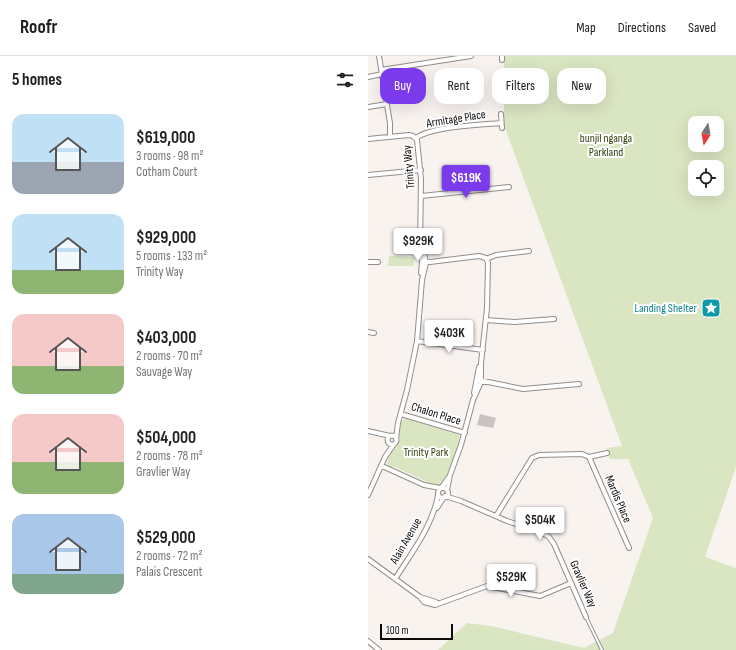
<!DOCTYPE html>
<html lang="en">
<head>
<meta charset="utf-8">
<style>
  :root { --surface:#fff; --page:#f2f2f2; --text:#202124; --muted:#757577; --line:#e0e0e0; --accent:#7c3aed }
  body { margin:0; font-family:"Sofia Sans Condensed",sans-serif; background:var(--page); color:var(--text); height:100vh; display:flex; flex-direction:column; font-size:15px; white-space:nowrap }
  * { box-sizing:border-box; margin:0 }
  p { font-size:13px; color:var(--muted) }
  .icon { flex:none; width:22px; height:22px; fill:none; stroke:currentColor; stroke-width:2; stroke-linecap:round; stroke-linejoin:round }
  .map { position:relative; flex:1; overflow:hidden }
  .details { display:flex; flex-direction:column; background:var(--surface); width:368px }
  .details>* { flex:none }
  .guide { position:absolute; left:12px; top:12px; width:296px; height:36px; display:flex; gap:8px }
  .needle { width:26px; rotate:191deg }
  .buttons { position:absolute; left:320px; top:60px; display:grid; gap:8px }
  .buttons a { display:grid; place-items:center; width:36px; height:36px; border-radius:8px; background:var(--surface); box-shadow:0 4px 16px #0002; font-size:20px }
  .scale { position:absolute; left:12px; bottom:10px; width:73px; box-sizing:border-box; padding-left:4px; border:2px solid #0e0c0b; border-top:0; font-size:11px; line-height:14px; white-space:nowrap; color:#0e0c0b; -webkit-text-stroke:3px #fff; paint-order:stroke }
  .price { position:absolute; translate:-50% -34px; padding:0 9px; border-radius:4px; background:#fff; color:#222; font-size:13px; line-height:26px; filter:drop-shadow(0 1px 2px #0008) }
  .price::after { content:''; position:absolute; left:50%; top:24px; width:12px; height:9px; margin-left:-6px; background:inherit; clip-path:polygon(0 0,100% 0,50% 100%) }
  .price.current { background:var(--accent); color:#fff }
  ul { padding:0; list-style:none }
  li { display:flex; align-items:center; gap:12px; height:100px; padding:0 12px }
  li span { display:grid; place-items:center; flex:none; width:112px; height:80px; border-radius:12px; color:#555 }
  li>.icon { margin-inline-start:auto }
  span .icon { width:48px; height:48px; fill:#fffc; stroke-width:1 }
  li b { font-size:17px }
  h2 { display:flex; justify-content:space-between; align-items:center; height:48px; padding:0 12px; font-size:17px }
  .tag { padding:0 14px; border-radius:12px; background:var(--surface); box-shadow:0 4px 16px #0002; font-size:14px; line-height:36px }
  .tag.current { background:var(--accent); color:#fff }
  header { display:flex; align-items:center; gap:24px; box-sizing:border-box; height:56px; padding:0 20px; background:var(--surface); border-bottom:1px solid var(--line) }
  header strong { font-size:19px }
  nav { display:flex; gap:22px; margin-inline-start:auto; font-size:14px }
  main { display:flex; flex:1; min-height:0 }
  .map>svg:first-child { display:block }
  .green { fill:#dae5c2; fill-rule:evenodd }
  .building { fill:#c8c3c0 }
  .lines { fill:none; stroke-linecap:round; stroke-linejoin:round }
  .lane-casing { stroke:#928d8a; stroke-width:4 }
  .street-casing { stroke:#928d8a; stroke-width:6 }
  .lane { stroke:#fff; stroke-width:2 }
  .street { stroke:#fff; stroke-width:4 }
  .labels { text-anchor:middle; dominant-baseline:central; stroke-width:4; stroke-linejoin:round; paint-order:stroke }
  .street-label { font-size:12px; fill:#0e0c0b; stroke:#fff }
  .park-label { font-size:12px; fill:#34410d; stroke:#fff }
  .culture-label { font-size:12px; fill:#0d838f; stroke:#fff; text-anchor:end }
</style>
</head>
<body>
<header>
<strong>Roofr</strong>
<nav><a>Map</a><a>Directions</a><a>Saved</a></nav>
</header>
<main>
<section class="details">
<h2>5 homes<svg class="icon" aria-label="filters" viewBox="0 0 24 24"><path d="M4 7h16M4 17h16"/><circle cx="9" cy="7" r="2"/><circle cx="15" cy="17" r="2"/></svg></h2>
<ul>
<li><span style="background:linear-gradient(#bfe0f5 60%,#9aa5b1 0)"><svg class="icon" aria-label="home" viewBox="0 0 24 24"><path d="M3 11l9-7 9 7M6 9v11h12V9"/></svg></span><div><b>$619,000</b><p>3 rooms · 98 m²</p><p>Cotham Court</p></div></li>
<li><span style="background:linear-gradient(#bfe0f5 70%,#8fb573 0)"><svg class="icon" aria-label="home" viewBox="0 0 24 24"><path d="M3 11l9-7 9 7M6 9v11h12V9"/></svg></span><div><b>$929,000</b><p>5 rooms · 133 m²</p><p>Trinity Way</p></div></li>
<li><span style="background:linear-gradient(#f6c9c9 65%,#8fb573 0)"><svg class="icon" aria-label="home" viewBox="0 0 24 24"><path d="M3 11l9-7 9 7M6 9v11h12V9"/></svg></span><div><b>$403,000</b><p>2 rooms · 70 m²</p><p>Sauvage Way</p></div></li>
<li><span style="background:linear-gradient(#f6c9c9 60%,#8fb573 0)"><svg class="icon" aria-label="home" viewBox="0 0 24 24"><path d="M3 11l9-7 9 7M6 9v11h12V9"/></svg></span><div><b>$504,000</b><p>2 rooms · 78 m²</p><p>Gravlier Way</p></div></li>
<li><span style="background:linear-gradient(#a9c7e8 75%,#7fa58c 0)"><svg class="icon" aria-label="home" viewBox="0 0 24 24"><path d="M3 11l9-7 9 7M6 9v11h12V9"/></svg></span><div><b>$529,000</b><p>2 rooms · 72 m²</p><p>Palais Crescent</p></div></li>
</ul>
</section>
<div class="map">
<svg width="368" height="594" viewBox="0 0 368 594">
  <rect width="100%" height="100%" fill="#f9f3f0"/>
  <!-- green -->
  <path class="green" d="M136 0H368V411L337 501 368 512V594H70L99 567 123 570 216 592 245 577 285 462 260 403H242L238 392 254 390 136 69ZM327 67H349V89H327ZM327 111H349V133H327Z
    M21 200 46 201V210H20Z
    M36 363H40L91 379C93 390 79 422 71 430L59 428 57 425 27 411H22L19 408C20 397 30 391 31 385 32 378 29 369 36 363Z"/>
  <!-- building -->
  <path class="building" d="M112 358 128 362 125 372 109 369Z"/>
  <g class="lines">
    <!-- lane casing -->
    <g class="lane-casing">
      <path id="lane" d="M218 561 234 594"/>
    </g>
    <!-- street casing -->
    <g class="street-casing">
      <path id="street" d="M11 0 22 67V81
        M134 4V0
        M13 14 103 0
        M0 21 14 18
        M0 51 19 48
        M133 58 134 72
        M48 82C64 70 112 69 133 67
        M0 83 41 79 45 80 49 84 53 123 52 195 54 205 53 217
        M0 119 53 114
        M53 140 141 131
        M118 203 128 199 161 195
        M54 205 62 206 111 200 118 202 120 207 119 252 113 307V326L105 344 93 389 82 419 79 434
        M0 206H10
        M118 264 147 266 186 263
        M0 276 6 277
        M49 285 115 294
        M110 324 155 333 211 328
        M106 337 111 311
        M33 358 97 377
        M0 375 22 380
        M19.5 384a4.5 4.5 0 1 1 9 0a4.5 4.5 0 1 1-9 0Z
        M28 383 30 367 39 334 49 285 54 224 58 207 54 187
        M221 401 261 492
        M14 410 56 429 72 432
        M73 432 81 421
        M70 437a5 5 0 1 1 10 0a5 5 0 1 1-10 0Z
        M0 439 17 401 26 388
        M77 440 93 445 139 465 173 476 181 481 186 488 218 561
        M69 452 76 441
        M128 460 164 402 171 399 214 398 221 401 239 397
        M0 503 52 541 68 546
        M27 523C43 498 65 469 70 439
        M52 541 56 546 67 549 119 530 172 540 203 527
        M0 585 11 594"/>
    </g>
    <!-- lane -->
    <use href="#lane" class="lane"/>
    <!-- street -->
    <use href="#street" class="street"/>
  </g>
  <!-- icons -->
  <defs>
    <g id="sight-square" transform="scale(1)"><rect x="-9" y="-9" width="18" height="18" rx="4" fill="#0f9aa8" stroke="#fff"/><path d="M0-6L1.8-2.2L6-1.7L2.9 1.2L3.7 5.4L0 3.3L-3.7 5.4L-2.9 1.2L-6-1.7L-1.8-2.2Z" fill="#fff"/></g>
  </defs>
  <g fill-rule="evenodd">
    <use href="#sight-square" x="343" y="252"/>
  </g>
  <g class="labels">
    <!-- street labels -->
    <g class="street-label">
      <text transform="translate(88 63) rotate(-9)">Armitage Place</text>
      <text transform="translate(41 111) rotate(-95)">Trinity Way</text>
      <text transform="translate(68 358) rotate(17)">Chalon Place</text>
      <text transform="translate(250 443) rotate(67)">Mardis Place</text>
      <text transform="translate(38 485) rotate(-60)">Alain Avenue</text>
      <text transform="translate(215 528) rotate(66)">Gravlier Way</text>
    </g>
    <!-- park labels -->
    <g class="park-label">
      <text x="238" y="82">bunjil nganga<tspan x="238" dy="14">Parkland</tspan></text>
      <text x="58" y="396">Trinity Park</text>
    </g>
    <!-- culture labels -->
    <g class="culture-label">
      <text x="329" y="252">Landing Shelter</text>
    </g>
  </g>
</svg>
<div class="buttons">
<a><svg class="needle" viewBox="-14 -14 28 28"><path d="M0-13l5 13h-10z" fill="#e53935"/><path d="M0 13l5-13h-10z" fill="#757577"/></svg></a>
<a><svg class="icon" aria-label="locate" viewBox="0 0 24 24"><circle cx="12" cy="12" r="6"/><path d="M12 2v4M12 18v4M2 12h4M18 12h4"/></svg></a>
</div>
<div class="scale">100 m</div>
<b class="price current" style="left:98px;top:143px">$619K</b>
<b class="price" style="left:50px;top:206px">$929K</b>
<b class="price" style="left:81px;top:298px">$403K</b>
<b class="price" style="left:172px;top:485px">$504K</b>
<b class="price" style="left:143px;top:542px">$529K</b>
<div class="guide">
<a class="tag current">Buy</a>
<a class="tag">Rent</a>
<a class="tag">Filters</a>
<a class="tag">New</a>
</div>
</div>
</main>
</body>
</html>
